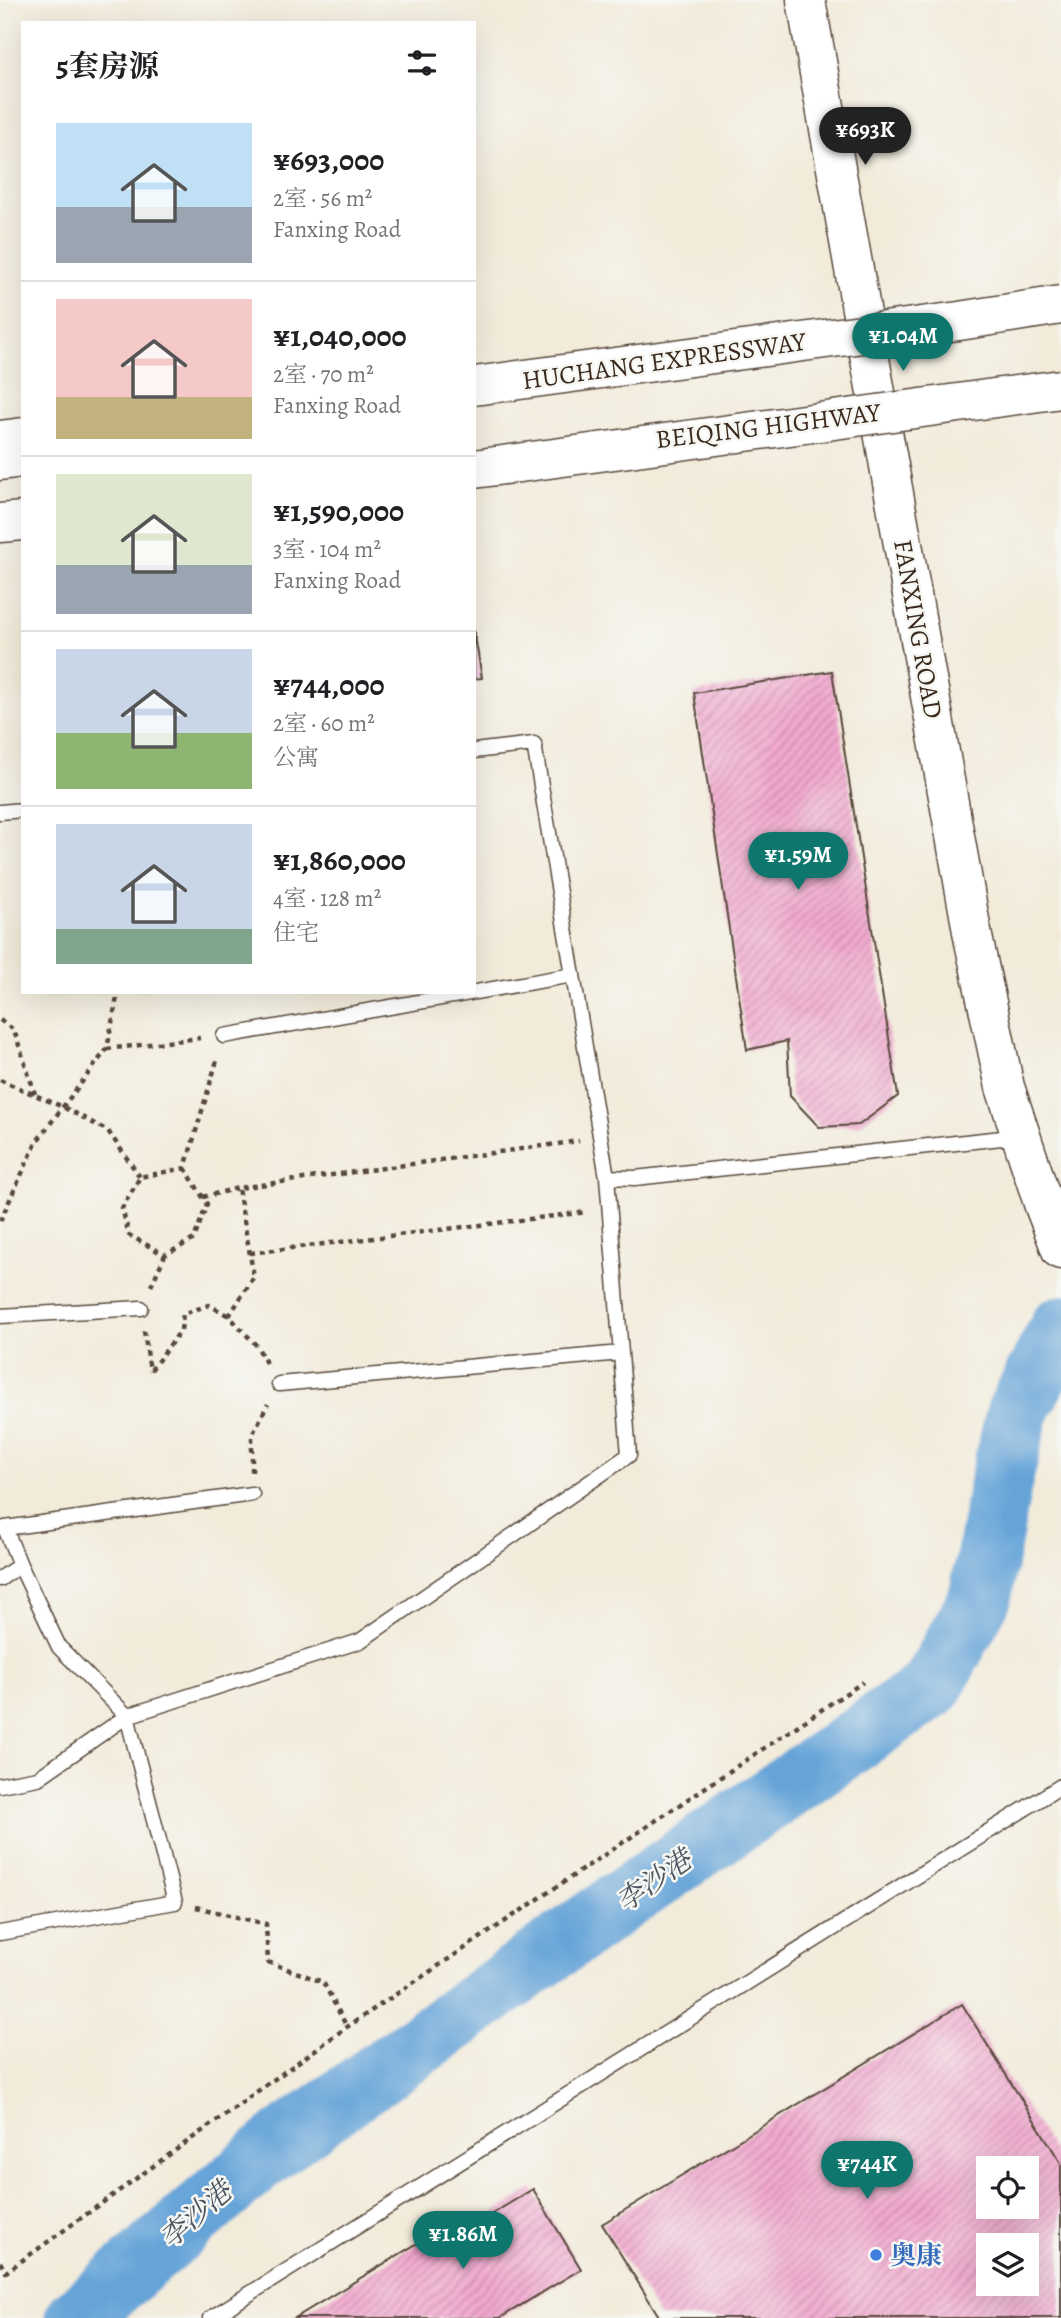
<!DOCTYPE html>
<html lang="zh">
<head>
<meta charset="utf-8">
<style>
  :root { --surface:#fff; --page:#f2f2f2; --text:#202124; --muted:#757577; --line:#e0e0e0; --accent:#0f766e }
  body { margin:0; font-family:Alegreya,"Noto Serif SC",serif; background:var(--page); color:var(--text); height:100vh; display:flex; flex-direction:column; font-size:26px; white-space:nowrap }
  * { box-sizing:border-box; margin:0 }
  p { font-size:23px; color:var(--muted) }
  .icon { flex:none; width:38px; height:38px; fill:none; stroke:currentColor; stroke-width:2; stroke-linecap:round; stroke-linejoin:round }
  .map { position:relative; flex:1; overflow:hidden }
  .details { position:absolute; left:21px; top:21px; width:455px; height:973px; display:flex; flex-direction:column; background:var(--surface); border-radius:0px; box-shadow:0 7px 28px #0002 }
  .details>* { flex:none }
  .fabs { position:absolute; left:976px; top:2156px; display:grid; gap:14px }
  .fabs a { display:grid; place-items:center; width:63px; height:63px; border-radius:0px; background:var(--surface); box-shadow:0 7px 28px #0002; font-size:35px }
  .price { position:absolute; translate:-50% -60px; padding:0 16px; border-radius:24px; background:var(--accent); color:#fff; font-size:23px; line-height:46px; filter:drop-shadow(0 2px 4px #0008) }
  .price::after { content:''; position:absolute; left:50%; top:42px; width:21px; height:16px; margin-left:-10px; background:inherit; clip-path:polygon(0 0,100% 0,50% 100%) }
  .price.on { background:#222; color:#fff }
  ul { padding:0; list-style:none }
  li { display:flex; align-items:center; gap:21px; height:175px; padding:0 35px }
  li+li { border-top:2px solid var(--line) }
  li span { display:grid; place-items:center; flex:none; width:196px; height:140px; border-radius:0px; color:#555 }
  li>.icon { margin-inline-start:auto }
  span .icon { width:84px; height:84px; fill:#fffc; stroke-width:1 }
  li b { font-size:30px }
  h2 { display:flex; justify-content:space-between; align-items:center; height:84px; padding:0 35px; font-size:30px }
  .map>svg:first-child { display:block }
  .lines { fill:none; stroke-linecap:round; stroke-linejoin:round }
  .river { stroke:#66a4d8; stroke-width:63 }
  .building { fill:url(#building-hatch); fill-rule:evenodd }
  .lane-casing { stroke:#56473a; stroke-width:17 }
  .secondary-casing { stroke:#56473a; stroke-width:41 }
  .primary-casing { stroke:#56473a; stroke-width:41 }
  .highway-casing { stroke:#56473a; stroke-width:41 }
  .path { stroke:#56473a; stroke-width:4.5; stroke-dasharray:5 5; stroke-linecap:butt }
  .lane { stroke:#fff; stroke-width:14 }
  .secondary { stroke:#fff; stroke-width:38 }
  .primary { stroke:#fff; stroke-width:38 }
  .highway { stroke:#fff; stroke-width:38 }
  .highway-bridge-casing { stroke:#56473a; stroke-width:41; stroke-linecap:butt }
  .highway-bridge { stroke:#fff; stroke-width:38 }
  .shop-dot { fill:#3f7fe0; stroke:#f6f6f2; stroke-width:2.5 }
  .labels { text-anchor:middle; dominant-baseline:central; stroke-width:5; stroke-linejoin:round; paint-order:stroke }
  .street-label { font-size:26px; fill:#3b2a1e; stroke:#f6f6f2 }
  .shop-label { font-size:26px; font-weight:bold; fill:#366cbe; stroke:#f6f6f2; text-anchor:start }
  .water-label { font-size:28px; font-style:italic; fill:#4a555f; stroke:#f6f6f2 }
</style>
</head>
<body>
<div class="map">
<svg width="1061" height="2318" viewBox="0 0 1061 2318">
  <defs>
    <pattern id="building-hatch" width="6" height="6" patternUnits="userSpaceOnUse" patternTransform="scale(1.75)"><rect width="6" height="6" fill="#f2a8cf"/><path d="M-1 1l2-2M0 6l6-6M5 7l2-2" fill="none" stroke="#c589a7"/></pattern>
  </defs>
  <rect width="100%" height="100%" fill="#f6f6f2"/>
  <filter id="ink" filterUnits="userSpaceOnUse"><feTurbulence type="fractalNoise" baseFrequency=".0143" numOctaves="2"/><feDisplacementMap in="SourceGraphic" scale="14" xChannelSelector="R" yChannelSelector="G"/><feConvolveMatrix kernelMatrix="1 2 1 2 8 2 1 2 1" color-interpolation-filters="sRGB"/></filter>
  <filter id="wash" filterUnits="userSpaceOnUse"><feTurbulence type="fractalNoise" baseFrequency=".00686" numOctaves="4" result="noise"/><feDisplacementMap in="SourceGraphic" scale="28" xChannelSelector="R" yChannelSelector="G"/><feGaussianBlur stdDeviation="1.57" result="paint"/><feColorMatrix in="noise" values="0 0 0 0 0 0 0 0 0 0 0 0 0 0 0 0 0 1.4 0 .05"/><feComposite in="paint" operator="in"/></filter>
  <g filter="url(#wash)">
    <rect width="100%" height="100%" fill="#f2ebda"/>
    <g class="lines">
      <!-- river -->
      <path class="river" d="M77 2318 275 2147 603 1914 931 1688 980 1598 1001 1481 1018 1411 1061 1327"/>
    </g>
    <g id="blocks">
      <!-- building -->
      <path class="building" d="M474 630 482 678 474 679Z
        M832 671 898 1096 859 1125 819 1127 790 1096 787 1041 747 1050 694 693Z
        M962 2004 1061 2163V2318H660L602 2224ZM989 2168H1027V2207H989ZM989 2245H1027V2284H989Z
        M533 2189 581 2269 500 2318H295L454 2221 461 2233Z"/>
    </g>
  </g>
  <g filter="url(#ink)">
    <use href="#blocks" fill-opacity="0" stroke="#56473a" stroke-width="2"/>
    <g class="lines">
      <!-- lane casing -->
      <g class="lane-casing">
        <path id="lane" d="M474 751 534 744 607 1177 635 1178 1020 1136
          M0 812 23 810
          M224 1036 573 975
          M0 1316 141 1308
          M279 1384 621 1353
          M20 1565 5 1528 252 1494
          M0 1579 20 1565 59 1647 127 1716 175 1902 0 1933
          M0 1785 38 1778 127 1716 360 1641 629 1455 607 1177
          M211 2318 1061 1786"/>
      </g>
      <!-- secondary casing -->
      <g class="secondary-casing">
        <path id="secondary" d="M806 0 973 937 1005 1087 1044 1206 1061 1250"/>
      </g>
      <!-- primary casing -->
      <g class="primary-casing">
        <path id="primary" d="M0 461 23 458"/>
      </g>
      <!-- highway casing -->
      <g class="highway-casing">
        <path id="highway" d="M0 440 23 437
          M0 523 23 521"/>
      </g>
      <!-- path -->
      <path class="path" d="M0 1020 14 1030 35 1094
        M107 1049 200 1038
        M0 1080 63 1107 108 1131 140 1177
        M185 1168 207 1204 194 1239 165 1255 129 1235 122 1208 140 1177 185 1168 218 1057
        M203 1197 238 1188
        M0 1221 37 1141 107 1049 118 992
        M250 1253 587 1212
        M151 1286 165 1255
        M144 1331 150 1371
        M266 1363 257 1346 229 1316 254 1277 238 1188 579 1141
        M151 1370 181 1330 183 1314 209 1305 229 1316
        M252 1472V1435L268 1404
        M196 1907 266 1924 268 1962 323 1982 347 2027
        M0 2262 6 2272 347 2027 863 1682"/>
      <!-- lane -->
      <use href="#lane" class="lane"/>
      <!-- secondary -->
      <use href="#secondary" class="secondary"/>
      <!-- primary -->
      <use href="#primary" class="primary"/>
      <!-- highway -->
      <use href="#highway" class="highway"/>
      <!-- highway-bridge casing -->
      <g class="highway-bridge-casing">
        <path id="highway-bridge" d="M474 386 959 321 1061 305
          M474 469 1061 389"/>
      </g>
      <!-- highway-bridge -->
      <use href="#highway-bridge" class="highway-bridge"/>
    </g>
  </g>
  <!-- markers -->
  <circle class="shop-dot" cx="876" cy="2255" r="7"/>
  <g class="labels">
    <!-- street labels -->
    <g class="street-label">
      <text transform="translate(664 361) rotate(-8)">HUCHANG EXPRESSWAY</text>
      <text transform="translate(768 426) rotate(-7)">BEIQING HIGHWAY</text>
      <text transform="translate(918 629) rotate(80)">FANXING ROAD</text>
    </g>
    <!-- shop labels -->
    <g class="shop-label">
      <text x="890" y="2255">奥康</text>
    </g>
    <!-- water labels -->
    <g class="water-label">
      <text transform="translate(654 1881) rotate(-35)">李沙港</text>
      <text transform="translate(196 2215) rotate(-41)">李沙港</text>
    </g>
  </g>
</svg>
<div class="fabs">
<a><svg class="icon" aria-label="locate" viewBox="0 0 24 24"><circle cx="12" cy="12" r="6"/><path d="M12 2v4M12 18v4M2 12h4M18 12h4"/></svg></a>
<a><svg class="icon" aria-label="layers" viewBox="0 0 24 24"><path d="M12 4l9 5-9 5-9-5zM3 14l9 5 9-5"/></svg></a>
</div>
<b class="price on" style="left:865px;top:167px">¥693K</b>
<b class="price" style="left:903px;top:373px">¥1.04M</b>
<b class="price" style="left:798px;top:892px">¥1.59M</b>
<b class="price" style="left:867px;top:2201px">¥744K</b>
<b class="price" style="left:463px;top:2271px">¥1.86M</b>
<section class="details">
<h2>5套房源<svg class="icon" aria-label="filters" viewBox="0 0 24 24"><path d="M4 7h16M4 17h16"/><circle cx="9" cy="7" r="2"/><circle cx="15" cy="17" r="2"/></svg></h2>
<ul>
<li><span style="background:linear-gradient(#bfe0f5 60%,#9aa5b1 0)"><svg class="icon" aria-label="home" viewBox="0 0 24 24"><path d="M3 11l9-7 9 7M6 9v11h12V9"/></svg></span><div><b>¥693,000</b><p>2室 · 56 m²</p><p>Fanxing Road</p></div></li>
<li><span style="background:linear-gradient(#f6c9c9 70%,#c2b280 0)"><svg class="icon" aria-label="home" viewBox="0 0 24 24"><path d="M3 11l9-7 9 7M6 9v11h12V9"/></svg></span><div><b>¥1,040,000</b><p>2室 · 70 m²</p><p>Fanxing Road</p></div></li>
<li><span style="background:linear-gradient(#dfe7d0 65%,#9aa5b1 0)"><svg class="icon" aria-label="home" viewBox="0 0 24 24"><path d="M3 11l9-7 9 7M6 9v11h12V9"/></svg></span><div><b>¥1,590,000</b><p>3室 · 104 m²</p><p>Fanxing Road</p></div></li>
<li><span style="background:linear-gradient(#c9d6e8 60%,#8fb573 0)"><svg class="icon" aria-label="home" viewBox="0 0 24 24"><path d="M3 11l9-7 9 7M6 9v11h12V9"/></svg></span><div><b>¥744,000</b><p>2室 · 60 m²</p><p>公寓</p></div></li>
<li><span style="background:linear-gradient(#c9d6e8 75%,#7fa58c 0)"><svg class="icon" aria-label="home" viewBox="0 0 24 24"><path d="M3 11l9-7 9 7M6 9v11h12V9"/></svg></span><div><b>¥1,860,000</b><p>4室 · 128 m²</p><p>住宅</p></div></li>
</ul>
</section>
</div>
</body>
</html>
